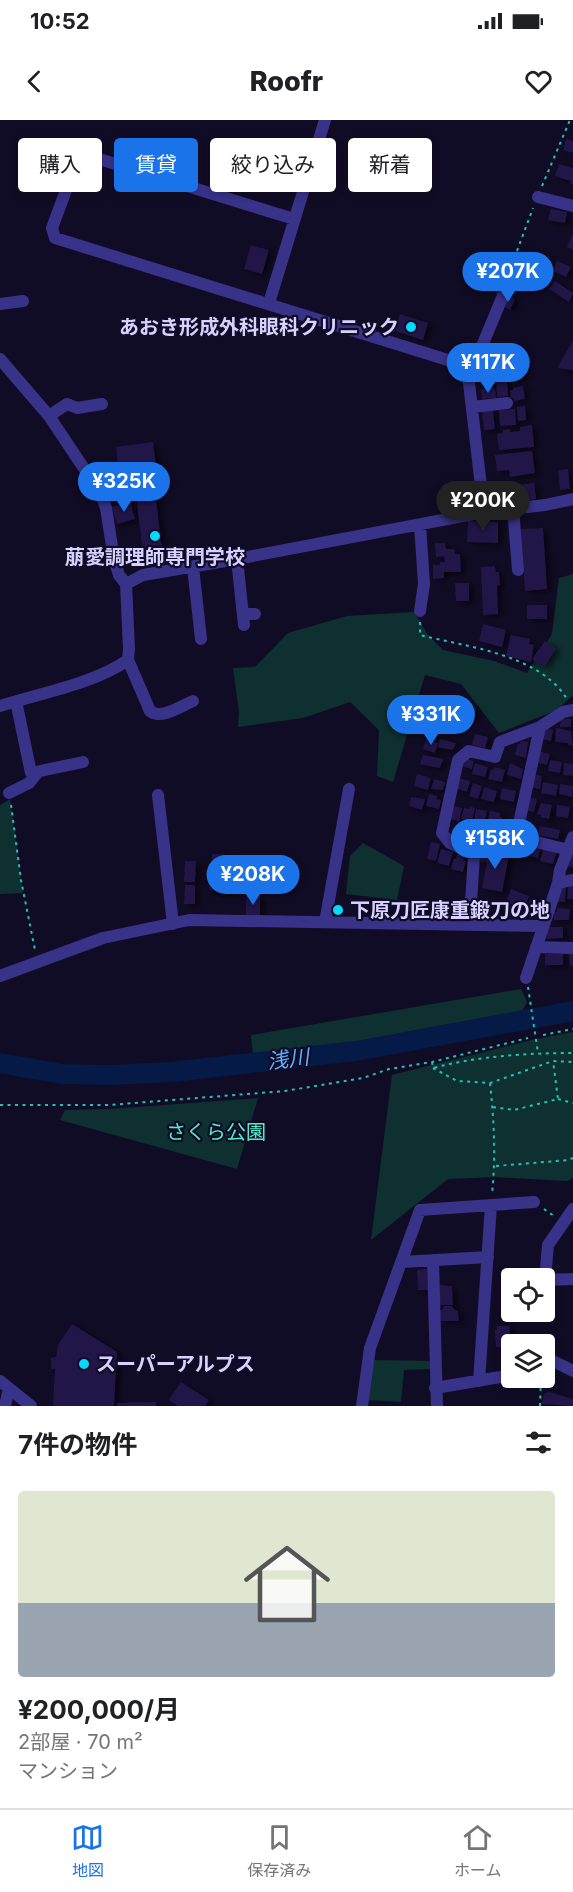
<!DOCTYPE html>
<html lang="ja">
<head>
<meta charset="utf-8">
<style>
  :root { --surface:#fff; --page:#f2f2f2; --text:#202124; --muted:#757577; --line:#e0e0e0; --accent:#1a73e8 }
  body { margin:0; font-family:Inter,"Noto Sans JP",sans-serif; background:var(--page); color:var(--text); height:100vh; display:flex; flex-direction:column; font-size:22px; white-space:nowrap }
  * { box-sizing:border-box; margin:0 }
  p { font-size:20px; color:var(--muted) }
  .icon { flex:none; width:33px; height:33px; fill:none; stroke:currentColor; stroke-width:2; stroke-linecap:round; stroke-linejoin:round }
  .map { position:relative; height:1286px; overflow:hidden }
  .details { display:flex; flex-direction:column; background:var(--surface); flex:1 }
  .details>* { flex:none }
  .hud { position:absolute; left:18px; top:18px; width:537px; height:54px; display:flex; gap:12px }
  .buttons { position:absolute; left:501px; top:1148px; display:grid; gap:12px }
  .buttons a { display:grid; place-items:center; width:54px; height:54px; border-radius:6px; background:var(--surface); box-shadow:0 3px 9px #0003; font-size:30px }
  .price { position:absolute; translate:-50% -51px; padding:0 14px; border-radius:21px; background:var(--accent); color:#fff; font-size:20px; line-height:39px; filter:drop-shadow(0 2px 3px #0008) }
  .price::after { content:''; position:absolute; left:50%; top:36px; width:18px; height:14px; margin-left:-9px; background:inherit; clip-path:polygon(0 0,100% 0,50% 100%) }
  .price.selected { background:#222; color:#fff }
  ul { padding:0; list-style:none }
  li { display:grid; align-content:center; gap:12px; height:318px; padding:0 18px }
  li+li { border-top:2px solid var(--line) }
  li span { display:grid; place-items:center; height:186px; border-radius:6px; color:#555 }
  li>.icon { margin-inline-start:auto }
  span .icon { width:108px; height:108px; fill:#fffc; stroke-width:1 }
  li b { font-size:26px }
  h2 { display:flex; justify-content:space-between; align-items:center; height:72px; padding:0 18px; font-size:26px }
  .tag { padding:0 21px; border-radius:6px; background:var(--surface); box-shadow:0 3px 9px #0003; font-size:21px; line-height:54px }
  .tag.selected { background:var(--accent); color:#fff }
  .status { display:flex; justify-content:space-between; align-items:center; height:42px; padding:0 30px; background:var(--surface); direction:ltr }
  .status svg { height:16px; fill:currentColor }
  header { display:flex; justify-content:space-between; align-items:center; height:78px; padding:0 18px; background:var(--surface); font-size:27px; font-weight:800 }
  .dock { display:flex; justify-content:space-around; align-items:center; height:84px; border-top:2px solid var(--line); background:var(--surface); font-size:16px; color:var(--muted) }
  .dock a { display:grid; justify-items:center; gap:3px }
  .dock .selected { color:var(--accent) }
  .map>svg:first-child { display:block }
  .green { fill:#0f3030 }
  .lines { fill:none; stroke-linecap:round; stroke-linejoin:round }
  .river { stroke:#051a46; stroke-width:20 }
  .building { fill:#221648; filter:url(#shadow) }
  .path { stroke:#22c1bd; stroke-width:2; stroke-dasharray:3 4.5; stroke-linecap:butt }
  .minor { stroke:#393289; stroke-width:12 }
  .poi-dot { fill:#00dafc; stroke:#110c25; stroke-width:2 }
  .labels { text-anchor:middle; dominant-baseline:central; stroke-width:4.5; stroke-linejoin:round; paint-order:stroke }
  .poi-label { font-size:20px; font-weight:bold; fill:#d7d1ff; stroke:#110c25; text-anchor:start }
  .park-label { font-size:20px; fill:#51ebca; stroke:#110c25 }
  .water-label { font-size:21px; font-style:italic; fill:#5fafff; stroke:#110c25 }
</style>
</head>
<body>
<div class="status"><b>10:52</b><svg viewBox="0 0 49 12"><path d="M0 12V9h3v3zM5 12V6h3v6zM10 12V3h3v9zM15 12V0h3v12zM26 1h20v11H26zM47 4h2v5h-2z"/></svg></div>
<header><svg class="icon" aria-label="back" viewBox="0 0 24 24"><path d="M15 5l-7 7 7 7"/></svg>Roofr<svg class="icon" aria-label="heart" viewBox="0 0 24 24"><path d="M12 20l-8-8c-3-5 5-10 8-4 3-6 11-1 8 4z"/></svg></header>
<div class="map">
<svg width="573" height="1286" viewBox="0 0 573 1286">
  <defs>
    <filter id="shadow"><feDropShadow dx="4.5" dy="2.5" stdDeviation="3" flood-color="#0009"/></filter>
  </defs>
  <rect width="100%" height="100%" fill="#110c25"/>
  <!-- green -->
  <path class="green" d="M573 454V575L557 590 499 613 461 564 425 555 393 662 377 656 379 610 350 582 303 598 238 607 239 592 233 548 255 547 288 513 347 496 414 492 428 515 443 530 494 541 527 553 552 514 559 458Z
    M10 679 23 773 0 774V685Z
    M363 723 404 746 397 780 346 774 350 736Z
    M521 869 527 882 521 893 381 918 253 936 251 915Z
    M573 912V1058L567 1061 494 1057 448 1059 371 1120 392 955 536 919Z
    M258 978 237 1049 60 1000 65 990 110 989Z
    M374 1240 433 1241 432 1249 404 1250 401 1282 367 1280Z"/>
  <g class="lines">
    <!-- river -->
    <path class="river" d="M0 943 62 954 110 955 172 952 356 931 573 891"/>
  </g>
  <!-- building -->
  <path class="building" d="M566 19 573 21V33L563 30Z
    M559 44 573 48V64L570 63 571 61 555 56Z
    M551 89 567 92 565 103 548 100Z
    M573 113V130L567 127Z
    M251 125 269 130 262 154 244 149Z
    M557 141 571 147 566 157 553 151Z
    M555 161 573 173 569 182 549 169Z
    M507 175 515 179 510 190 502 186Z
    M400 194 428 203 423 220 395 211Z
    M573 221V250L557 248Z
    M489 242 490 254 477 255 476 244Z
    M520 242 526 246 516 261 505 253 512 243 517 247Z
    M480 256H494L495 264 480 265Z
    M496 259H507L508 276 497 277Z
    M523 266 525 279 514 281V278H511L510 270H513V268Z
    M495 268 496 278 482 279 481 269Z
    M525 286 526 300 518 301 517 287Z
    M515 289 516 305 500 306 499 290Z
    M493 290 495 309 484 310 482 291Z
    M532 305 534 327 499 330 497 314 503 313V310L510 309V312L520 311V307Z
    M153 322 156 345 152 346 153 350 146 351V359H154L163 441 144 443 136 373 121 374 116 327Z
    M532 331 535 353 510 357 509 350 497 351 495 335Z
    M568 349 570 369 560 370 558 350Z
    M534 363 536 379 501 384 499 368Z
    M130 382 135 399 117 404 112 387Z
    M468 401 498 402V423L467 422Z
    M543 408 547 469 525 471 521 409Z
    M435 423H445L446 429H454L455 434H460L461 452H444V458L433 459V445H440V442H445L444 436 436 437Z
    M495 446 496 452H499L500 465 497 466 498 494 483 495 481 447Z
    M455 463H469V481H456Z
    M527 485H547V499H527Z
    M483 504 506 510 502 527 479 521Z
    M511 515 530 519 529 524 534 525 531 542 506 536Z
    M545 521 556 529 544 547 532 539Z
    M430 576 445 579 443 593 427 589Z
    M460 584 476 588 474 599 457 595Z
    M561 599H571V607H560Z
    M422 600 436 604 433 612 420 608Z
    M544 608 553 610 551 621 541 619Z
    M556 608 571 611 573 626 568 625V623L555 622Z
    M475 614 488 617 485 628 472 625Z
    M440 619 456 623 453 630 438 627Z
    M426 620 438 623 435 633 423 629Z
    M521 621 528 622 526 638 515 635 518 623 520 624Z
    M537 631 550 634 547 645 535 642Z
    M423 635 443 639 440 648 420 644Z
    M467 639 474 641 472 649 461 646 462 640 466 641Z
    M550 640 562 642 560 653 548 651Z
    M475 643 488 647 485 657 472 654Z
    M510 643 523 649 521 659 507 655Z
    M564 643 573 644V656L563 655Z
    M494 647 505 650 502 662 488 659 491 649 494 650Z
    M417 654 431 658 428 670 414 666Z
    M533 654 542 656 540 669 530 667Z
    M459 658 470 661 467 672 456 668Z
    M434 659 445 662 443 670 431 669Z
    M543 662 558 665 556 676 541 673Z
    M473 663 482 666 478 679 469 676Z
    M560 664 573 666 572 677 559 674Z
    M484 667 497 671 494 682 481 679Z
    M502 668 516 671 514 682 500 679Z
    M429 674 437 676 436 679 441 680 439 689 426 686Z
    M411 677 425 679 422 690 409 686Z
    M528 677 537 679 534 692 525 690Z
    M541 683 552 685 549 699 540 697 541 695 537 694Z
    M557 685 570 687 568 698 556 696Z
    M453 686 462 688 459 701 450 699Z
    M470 687 475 688 472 701 461 699 464 688 469 689Z
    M476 689 487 691 484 704 474 701Z
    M490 691 500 693V697H502L501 704 487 703Z
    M540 706 560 710 558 719 538 715Z
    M452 709 465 712 462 723 447 717 451 714Z
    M469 709 490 714 489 723 483 721V724L467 721Z
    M494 715 510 718 508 727 492 723Z
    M431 722 440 724 436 741 427 739Z
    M525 725 540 729 538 738 522 734Z
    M441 729 453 732 449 746 437 743Z
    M543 729 556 733 553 744 540 741Z
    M489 731 509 735 502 772 482 768 487 742 479 741 481 732 488 733Z
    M458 732 465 734 463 740 466 741 463 752 451 749 454 738 456 739Z
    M212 734 228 735 227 742 230 743V749H227V753H229L225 772 209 770Z
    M573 734V747L564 746Z
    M185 741H196L195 762H184Z
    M569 763H573V779H567Z
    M561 764 566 765 565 782 556 781Z
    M185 765H195V784H184Z
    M511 769 529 776 524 789 506 783Z
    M246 776 260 777V797L246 796Z
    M530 779 538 781 537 786 528 784Z
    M557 788 570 789 569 800H554V792H557Z
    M547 807H563V818L547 819Z
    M545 834H563V845H545Z
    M569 834H573V846H570Z
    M427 1149 428 1170H418L417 1150Z
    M440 1165 452 1166 453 1185H440Z
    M444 1186H452L454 1189 458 1191 459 1201H440L439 1190H442Z
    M72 1204 117 1232 114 1286H53L55 1249H51V1238L56 1237 58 1225Z
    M497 1206H510L509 1227H496L495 1210H497Z
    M181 1262 209 1280 205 1286H178L169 1280Z
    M549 1272 573 1279V1286L541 1284 545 1273Z
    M156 1282V1286H117V1283Z"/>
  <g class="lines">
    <!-- path -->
    <path class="path" d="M542 66 570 0
      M517 131 533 88
      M420 502V515C467 527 539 534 567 579
      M11 685 21 760 35 830
      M528 867 538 933
      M543 915 573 909
      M432 942 433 948C479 936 526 933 573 933
      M433 948 457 961 490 963 553 941 573 942
      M490 963C494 1001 496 1036 492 1074
      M558 979 573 983
      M0 985H109L285 971 363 958 389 949 432 942 528 918
      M493 987 514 990 558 979 553 941
      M496 1046 568 1040 573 1038
      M544 1089 554 1096
      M540 1286 541 1257"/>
    <!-- minor -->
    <path class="minor" d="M538 77 573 86
      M294 99 86 35 78 38 52 108 55 118 467 246
      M269 183 325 0
      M0 184 23 181
      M0 239 49 296 101 374 106 388 114 439 119 455 126 464 129 529 128 540C93 564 41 573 0 586
      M467 246 484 392
      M467 246 477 238 502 178 514 140
      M472 287 507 283
      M49 296 67 284 77 288 102 284
      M513 388 518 450
      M237 439 244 505
      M193 447 201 519
      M126 464 143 455 237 439 484 392 545 385 573 379
      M420 491 424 464 420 405
      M243 494H255
      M128 540 150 591C161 600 181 586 193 581
      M16 581 31 653 83 642
      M540 607 516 717 569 730
      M9 673 29 663 38 652
      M158 675 173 804
      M558 763 573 760
      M325 802 349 669
      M472 805 471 782 474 735 450 723 442 713 458 640 469 631 495 637 500 622 540 607 563 592 573 590
      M536 827 573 828
      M0 856 103 818 189 800 543 806
      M526 858 558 763 560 750 573 717
      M573 1089 548 1125 545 1160 573 1159
      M433 1140 437 1286
      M402 1142 488 1137
      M544 1246 551 1240 573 1251
      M0 1261 31 1286
      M479 1261 491 1085
      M435 1268 512 1255
      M5 1286 9 1268
      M362 1286 370 1228 420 1090 534 1082"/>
  </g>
  <!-- markers -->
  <g class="poi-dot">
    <circle cx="411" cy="207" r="6"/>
    <circle cx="155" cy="416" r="6"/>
    <circle cx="338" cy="790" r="6"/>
    <circle cx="84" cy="1244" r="6"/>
  </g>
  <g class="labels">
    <!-- poi labels -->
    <g class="poi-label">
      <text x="399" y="207" text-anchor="end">あおき形成外科眼科クリニック</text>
      <text x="155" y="437" text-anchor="middle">萠愛調理師専門学校</text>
      <text x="350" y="790">下原刀匠康重鍛刀の地</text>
      <text x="96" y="1244">スーパーアルプス</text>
    </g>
    <!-- park labels -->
    <g class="park-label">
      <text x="216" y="1012">さくら公園</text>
    </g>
    <!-- water labels -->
    <g class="water-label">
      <text transform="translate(288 939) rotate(-7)">浅川</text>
    </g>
  </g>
</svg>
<div class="buttons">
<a><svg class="icon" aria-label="locate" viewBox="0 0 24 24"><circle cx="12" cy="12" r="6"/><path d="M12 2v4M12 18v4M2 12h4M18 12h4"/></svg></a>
<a><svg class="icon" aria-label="layers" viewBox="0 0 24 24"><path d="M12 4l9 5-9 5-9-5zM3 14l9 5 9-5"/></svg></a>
</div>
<b class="price" style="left:508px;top:183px">¥207K</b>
<b class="price" style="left:488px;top:274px">¥117K</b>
<b class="price" style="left:124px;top:393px">¥325K</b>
<b class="price selected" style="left:483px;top:412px">¥200K</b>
<b class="price" style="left:431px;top:626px">¥331K</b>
<b class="price" style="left:495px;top:750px">¥158K</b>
<b class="price" style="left:253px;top:786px">¥208K</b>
<div class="hud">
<a class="tag">購入</a>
<a class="tag selected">賃貸</a>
<a class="tag">絞り込み</a>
<a class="tag">新着</a>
</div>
</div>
<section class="details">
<h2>7件の物件<svg class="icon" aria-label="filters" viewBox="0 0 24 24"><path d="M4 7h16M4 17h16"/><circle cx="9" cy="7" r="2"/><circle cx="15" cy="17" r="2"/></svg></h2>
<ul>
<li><span style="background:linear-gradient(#dfe7d0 60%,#9aa5b1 0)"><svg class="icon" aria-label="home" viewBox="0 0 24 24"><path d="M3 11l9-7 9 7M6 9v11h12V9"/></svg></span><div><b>¥200,000/月</b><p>2部屋 · 70 m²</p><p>マンション</p></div></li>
</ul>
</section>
<nav class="dock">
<a class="selected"><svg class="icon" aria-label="map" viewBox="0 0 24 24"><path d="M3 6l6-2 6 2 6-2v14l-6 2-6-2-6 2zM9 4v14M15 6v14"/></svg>地図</a>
<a><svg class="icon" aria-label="saved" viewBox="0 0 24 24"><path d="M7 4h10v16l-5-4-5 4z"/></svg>保存済み</a>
<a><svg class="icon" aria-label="home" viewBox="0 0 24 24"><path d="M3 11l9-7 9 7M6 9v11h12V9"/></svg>ホーム</a>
</nav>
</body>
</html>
